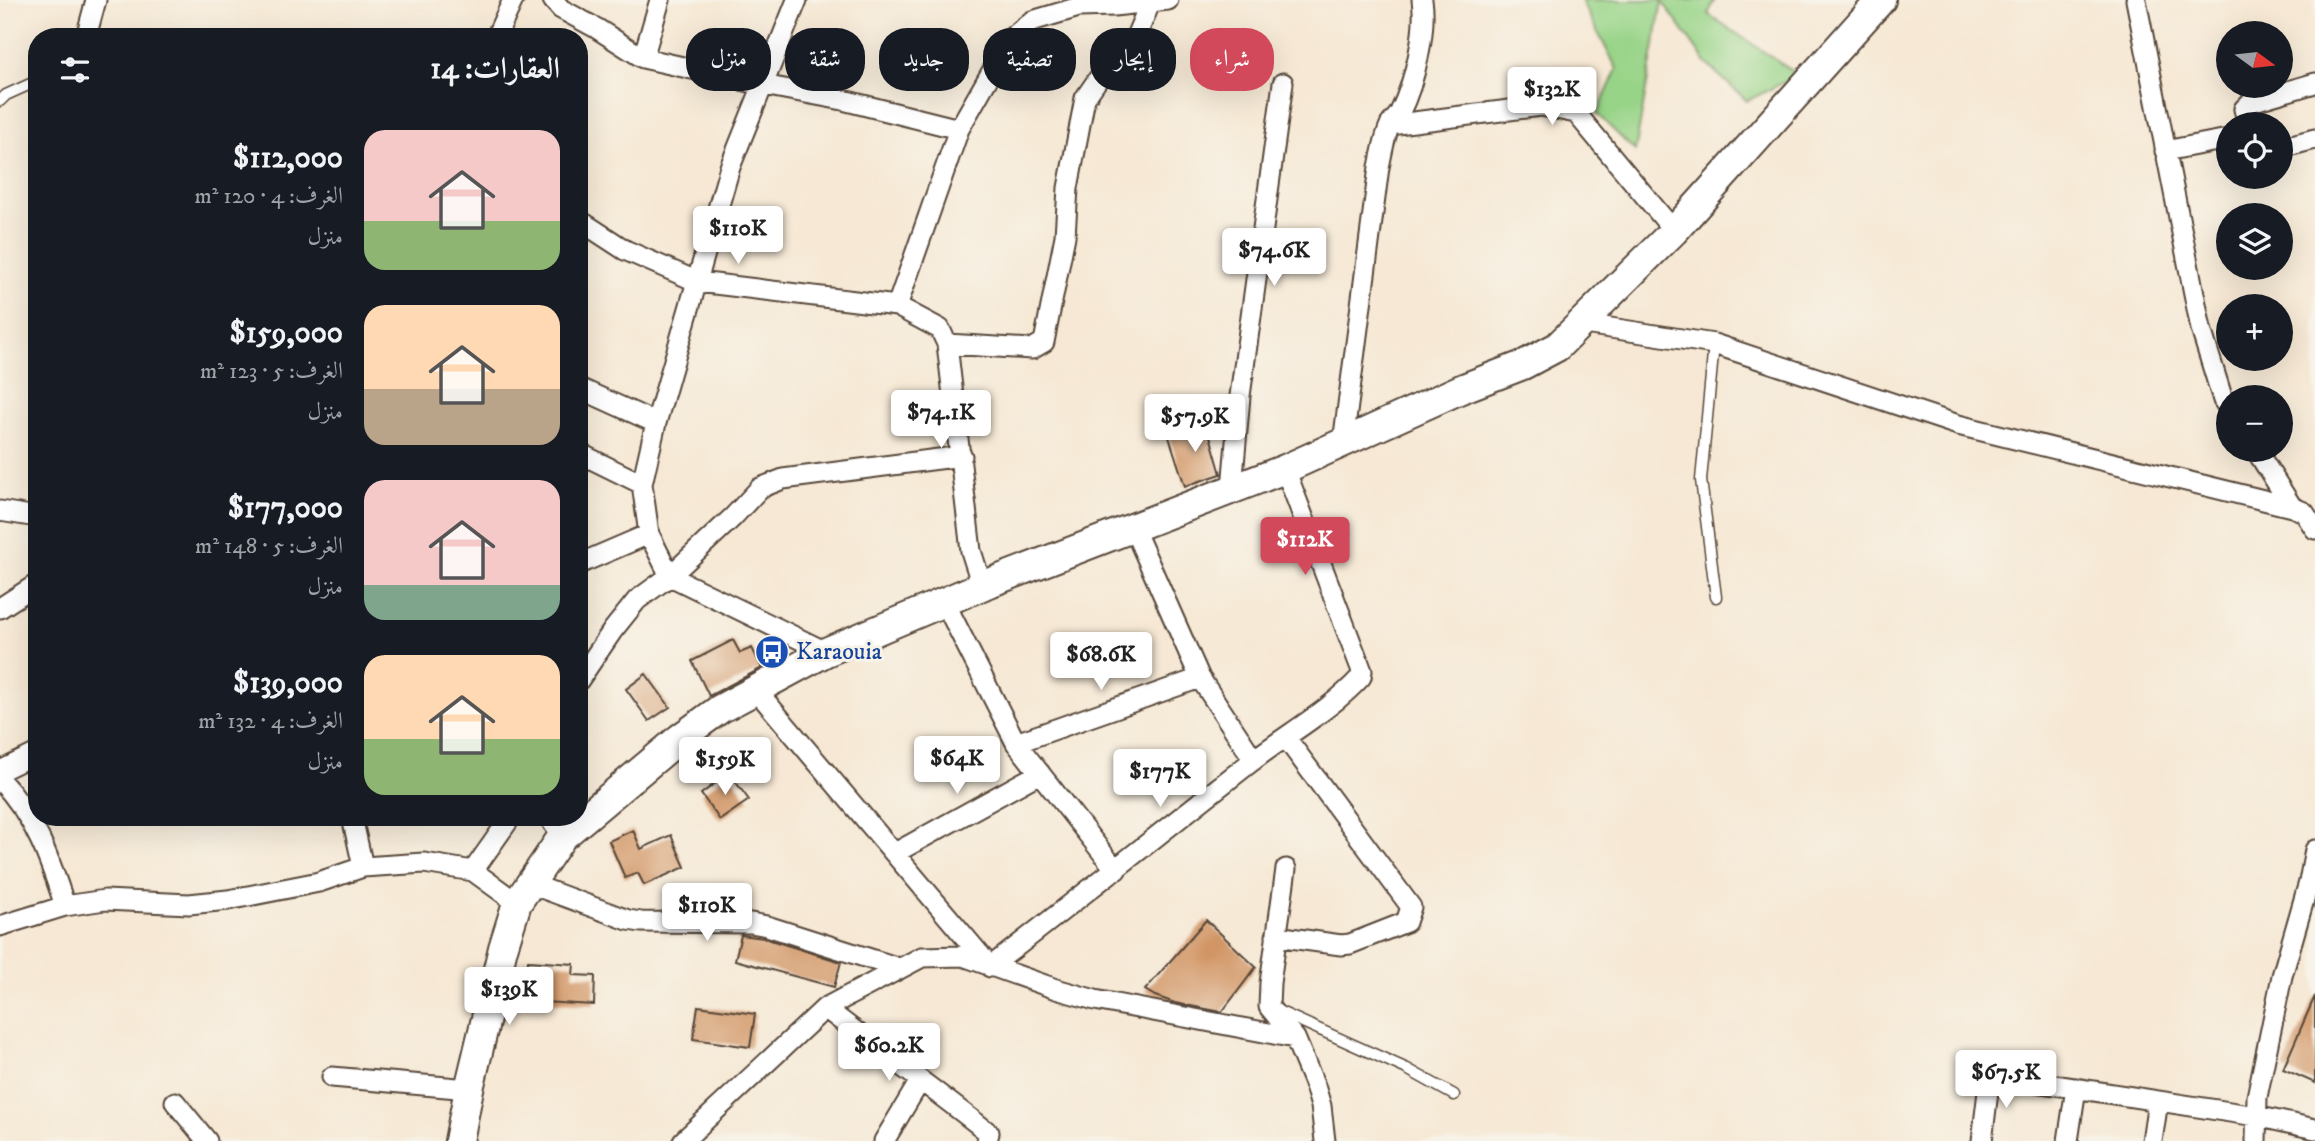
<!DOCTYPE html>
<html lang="ar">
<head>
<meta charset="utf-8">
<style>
  :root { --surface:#171b24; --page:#20242c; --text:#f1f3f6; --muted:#9ea1a6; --accent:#d1495b }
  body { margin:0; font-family:"IM FELL DW Pica",Amiri,serif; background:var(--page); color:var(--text); direction:rtl; height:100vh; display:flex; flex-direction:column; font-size:26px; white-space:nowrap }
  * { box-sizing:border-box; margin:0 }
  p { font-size:23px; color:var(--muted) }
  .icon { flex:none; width:38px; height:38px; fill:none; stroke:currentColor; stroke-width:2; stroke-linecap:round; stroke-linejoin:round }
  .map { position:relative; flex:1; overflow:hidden; direction:ltr }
  .panel { position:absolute; left:28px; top:28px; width:560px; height:798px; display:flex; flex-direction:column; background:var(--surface); border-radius:28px; box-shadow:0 7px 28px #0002; direction:rtl }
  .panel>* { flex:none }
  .guide { position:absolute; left:609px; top:28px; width:665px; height:63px; direction:rtl; display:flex; gap:14px }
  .needle { width:46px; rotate:105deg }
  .buttons { position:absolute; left:2216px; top:21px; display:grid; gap:14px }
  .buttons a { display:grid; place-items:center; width:77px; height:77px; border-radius:50%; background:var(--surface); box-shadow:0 7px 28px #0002; font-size:35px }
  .price { position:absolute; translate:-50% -60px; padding:0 16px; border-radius:7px; background:#fff; color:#222; font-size:23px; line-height:46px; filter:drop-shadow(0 2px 4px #0008) }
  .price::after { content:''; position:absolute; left:50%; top:42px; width:21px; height:16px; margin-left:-10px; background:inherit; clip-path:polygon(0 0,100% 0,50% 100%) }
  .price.selected { background:var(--accent); color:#fff }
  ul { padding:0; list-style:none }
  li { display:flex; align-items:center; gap:21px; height:175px; padding:0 28px }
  li span { display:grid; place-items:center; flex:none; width:196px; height:140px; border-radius:21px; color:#555 }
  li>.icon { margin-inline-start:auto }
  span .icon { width:84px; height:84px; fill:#fffc; stroke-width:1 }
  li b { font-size:30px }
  h2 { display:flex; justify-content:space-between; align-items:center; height:84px; padding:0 28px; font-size:30px }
  .pill { padding:0 24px; border-radius:28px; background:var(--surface); box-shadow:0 7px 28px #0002; font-size:24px; line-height:63px }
  .pill.selected { background:var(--accent); color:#fff }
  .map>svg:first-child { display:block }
  .green { fill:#98d488; stroke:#6a7f53; stroke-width:2 }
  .building { fill:#d29666 }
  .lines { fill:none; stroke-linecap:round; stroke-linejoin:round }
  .lane-casing { stroke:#574639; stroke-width:13 }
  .street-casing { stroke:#574639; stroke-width:23 }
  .secondary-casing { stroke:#574639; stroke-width:32 }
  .lane { stroke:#fff; stroke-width:10 }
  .street { stroke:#fff; stroke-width:19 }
  .secondary { stroke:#fff; stroke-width:28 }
  .labels { text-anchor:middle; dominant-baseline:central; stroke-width:6; stroke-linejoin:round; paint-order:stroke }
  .transit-label { font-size:24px; fill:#164399; stroke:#f7f3e8; text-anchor:start }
</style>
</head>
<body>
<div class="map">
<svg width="2315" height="1141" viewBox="0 0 2315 1141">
  <rect width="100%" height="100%" fill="#f7f3e8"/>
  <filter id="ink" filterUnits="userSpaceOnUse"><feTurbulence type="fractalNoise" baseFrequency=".0143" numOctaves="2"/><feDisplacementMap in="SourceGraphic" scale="14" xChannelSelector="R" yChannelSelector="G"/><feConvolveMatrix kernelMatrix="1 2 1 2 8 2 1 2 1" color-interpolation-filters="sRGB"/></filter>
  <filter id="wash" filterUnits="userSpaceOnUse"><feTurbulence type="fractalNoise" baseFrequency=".00686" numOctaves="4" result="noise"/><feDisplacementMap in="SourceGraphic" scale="28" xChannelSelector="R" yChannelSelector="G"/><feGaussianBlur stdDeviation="1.57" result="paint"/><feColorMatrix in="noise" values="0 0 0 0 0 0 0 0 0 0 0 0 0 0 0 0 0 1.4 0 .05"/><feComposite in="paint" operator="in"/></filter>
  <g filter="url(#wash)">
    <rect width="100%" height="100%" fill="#f6e8d4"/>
    <!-- green -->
    <path class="green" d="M1581 0H1715L1708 14 1798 75 1747 101 1707 64 1662 1 1635 151 1597 114 1617 69Z"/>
    <g id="blocks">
      <!-- building -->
      <path class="building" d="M1206 422 1221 474 1185 486 1168 434Z
        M733 640 740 653 752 648 762 668 709 696 692 661Z
        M646 674 670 707 649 721 626 689Z
        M729 773 749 800 720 820 701 794Z
        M633 830 641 849 671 835 685 867 644 885 638 873 625 878 609 841Z
        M1206 920 1256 967 1222 1012 1175 1003 1155 996 1145 990Z
        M741 935 764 938 841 962 834 987 735 960Z
        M528 961 574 964 573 975 595 976 594 1005 525 1001Z
        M2315 996V1083L2283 1069Z
        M698 1006 755 1014 750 1047 693 1039Z"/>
    </g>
  </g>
  <g filter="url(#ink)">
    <use href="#blocks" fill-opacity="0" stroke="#574639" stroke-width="2"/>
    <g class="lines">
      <!-- lane casing -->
      <g class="lane-casing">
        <path id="lane" d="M0 101 6 95 37 81
          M1714 344 1701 480 1716 597
          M1278 1011 1407 1069 1454 1095"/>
      </g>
      <!-- street casing -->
      <g class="street-casing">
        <path id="street" d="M553 0 561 9 596 28 643 58 763 85 843 100 959 129
          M797 0 730 167 656 423 642 484 649 534 670 576 826 652
          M2136 0 2201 329 2223 400 2228 407
          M86 37 96 0
          M496 37 513 0
          M643 58 660 0
          M2248 124 2244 109 2251 102 2315 83
          M1390 125 1541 106 1576 113 1674 231
          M2280 148 2315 139
          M2165 151 2228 139
          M579 220 625 250 698 282 897 306 940 329 947 344 971 551 978 573 984 585
          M897 306 959 129 1011 38 1032 21 1079 7 1114 6 1168 0
          M1578 323 1714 344 1958 425 2292 507 2304 512 2315 529
          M947 344 1032 349 1044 342 1065 236 1068 188 1085 98 1105 69 1134 41 1151 1
          M579 388 656 423
          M1343 443 1379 167C1382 154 1384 138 1390 125 1393 120 1398 117 1400 112 1414 84 1427 31 1422 0
          M2256 450 2292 507
          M579 453 642 484
          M1232 488 1240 396 1283 83
          M0 511 37 517
          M1133 527 1200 678 1254 760
          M579 564 649 534
          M945 603 1016 743 1116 870
          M0 608 37 584
          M579 680 613 630 637 600 670 576 733 517 760 488 783 479 962 456
          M756 690 987 963
          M1016 743 1200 678
          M0 771 37 753
          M0 780C35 816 50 860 65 906
          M352 817 363 867
          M549 817 562 837
          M895 853 1040 773
          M1286 869 1270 983 1269 1007 1295 1038 1315 1086 1321 1106 1325 1141
          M473 871 511 817
          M528 883 628 920 641 922 751 923 767 926 899 968
          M0 926 65 906 105 900 189 904 228 900 319 882 363 867 424 863 473 871 517 903
          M1276 936 1341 945 1350 944 1406 922 1411 907 1286 738
          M990 967C1078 899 1164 830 1251 762 1287 734 1331 710 1361 677L1362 671 1285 469
          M825 1008C879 1050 935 1090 989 1133L987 1141
          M332 1077 469 1089
          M175 1102 207 1141
          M683 1141 825 1008 922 957 963 956 1056 989 1095 1000 1295 1038
          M884 1141 920 1081
          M1982 1141 1990 1075 2256 1116 2315 1129
          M2068 1141 2076 1088
          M2152 1141 2158 1101
          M2256 1141 2257 1097 2282 976 2309 882 2315 850"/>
      </g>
      <!-- secondary casing -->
      <g class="secondary-casing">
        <path id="secondary" d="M459 1141 469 1089 503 948 517 903 562 837 680 738 720 709 826 652 984 585 1285 469 1461 389 1523 365 1557 347 1674 231 1881 0"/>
      </g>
      <!-- lane -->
      <use href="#lane" class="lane"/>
      <!-- street -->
      <use href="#street" class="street"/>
      <!-- secondary -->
      <use href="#secondary" class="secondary"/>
    </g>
  </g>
  <!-- icons -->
  <defs>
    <g id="bus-disc" transform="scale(1.75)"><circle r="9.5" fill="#1a4fb4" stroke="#f7f3e8"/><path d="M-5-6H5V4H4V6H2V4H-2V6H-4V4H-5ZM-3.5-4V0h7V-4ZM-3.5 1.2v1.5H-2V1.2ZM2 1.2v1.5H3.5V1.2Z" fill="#fff"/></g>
  </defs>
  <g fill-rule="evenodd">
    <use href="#bus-disc" x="772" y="652"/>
  </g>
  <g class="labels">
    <!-- transit labels -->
    <g class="transit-label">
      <text x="796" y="652">Karaouia</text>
    </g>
  </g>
</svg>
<div class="buttons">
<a><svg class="needle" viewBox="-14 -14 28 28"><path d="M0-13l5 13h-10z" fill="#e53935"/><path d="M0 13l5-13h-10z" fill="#9ea1a6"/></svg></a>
<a><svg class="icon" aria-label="locate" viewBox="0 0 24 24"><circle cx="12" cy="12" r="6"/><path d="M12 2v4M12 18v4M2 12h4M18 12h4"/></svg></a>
<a><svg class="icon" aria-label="layers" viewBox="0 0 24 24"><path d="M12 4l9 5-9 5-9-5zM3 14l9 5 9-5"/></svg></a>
<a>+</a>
<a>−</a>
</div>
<b class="price" style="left:1552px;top:127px">$132K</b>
<b class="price" style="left:738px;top:266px">$110K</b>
<b class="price" style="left:1274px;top:288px">$74.6K</b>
<b class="price" style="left:941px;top:450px">$74.1K</b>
<b class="price" style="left:1195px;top:454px">$57.9K</b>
<b class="price selected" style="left:1305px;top:577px">$112K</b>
<b class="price" style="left:1101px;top:692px">$68.6K</b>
<b class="price" style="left:957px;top:796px">$64K</b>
<b class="price" style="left:725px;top:797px">$159K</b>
<b class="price" style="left:1160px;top:809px">$177K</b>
<b class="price" style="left:707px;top:943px">$110K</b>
<b class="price" style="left:509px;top:1027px">$139K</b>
<b class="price" style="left:889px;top:1083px">$60.2K</b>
<b class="price" style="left:2006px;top:1110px">$67.5K</b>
<div class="guide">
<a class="pill selected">شراء</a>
<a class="pill">إيجار</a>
<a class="pill">تصفية</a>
<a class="pill">جديد</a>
<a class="pill">شقة</a>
<a class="pill">منزل</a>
</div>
<section class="panel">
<h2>العقارات: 14<svg class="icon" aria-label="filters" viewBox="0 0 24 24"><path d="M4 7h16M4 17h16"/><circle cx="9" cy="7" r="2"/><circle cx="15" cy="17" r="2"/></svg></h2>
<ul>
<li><span style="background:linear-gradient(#f6c9c9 65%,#8fb573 0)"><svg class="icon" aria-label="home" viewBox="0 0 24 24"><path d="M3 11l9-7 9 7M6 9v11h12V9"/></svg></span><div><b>$112,000</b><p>الغرف: 4 · 120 m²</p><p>منزل</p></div></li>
<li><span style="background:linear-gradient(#ffd9b3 60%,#b9a48a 0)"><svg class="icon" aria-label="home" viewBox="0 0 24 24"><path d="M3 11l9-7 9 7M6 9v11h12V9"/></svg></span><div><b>$159,000</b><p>الغرف: 5 · 123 m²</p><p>منزل</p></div></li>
<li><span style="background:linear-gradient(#f6c9c9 75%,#7fa58c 0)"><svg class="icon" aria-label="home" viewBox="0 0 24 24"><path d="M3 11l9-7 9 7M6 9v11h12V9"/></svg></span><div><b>$177,000</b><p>الغرف: 5 · 148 m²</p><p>منزل</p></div></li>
<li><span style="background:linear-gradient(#ffd9b3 60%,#8fb573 0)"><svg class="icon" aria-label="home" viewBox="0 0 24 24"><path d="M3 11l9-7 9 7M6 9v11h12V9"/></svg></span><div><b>$139,000</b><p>الغرف: 4 · 132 m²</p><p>منزل</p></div></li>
</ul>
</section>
</div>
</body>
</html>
